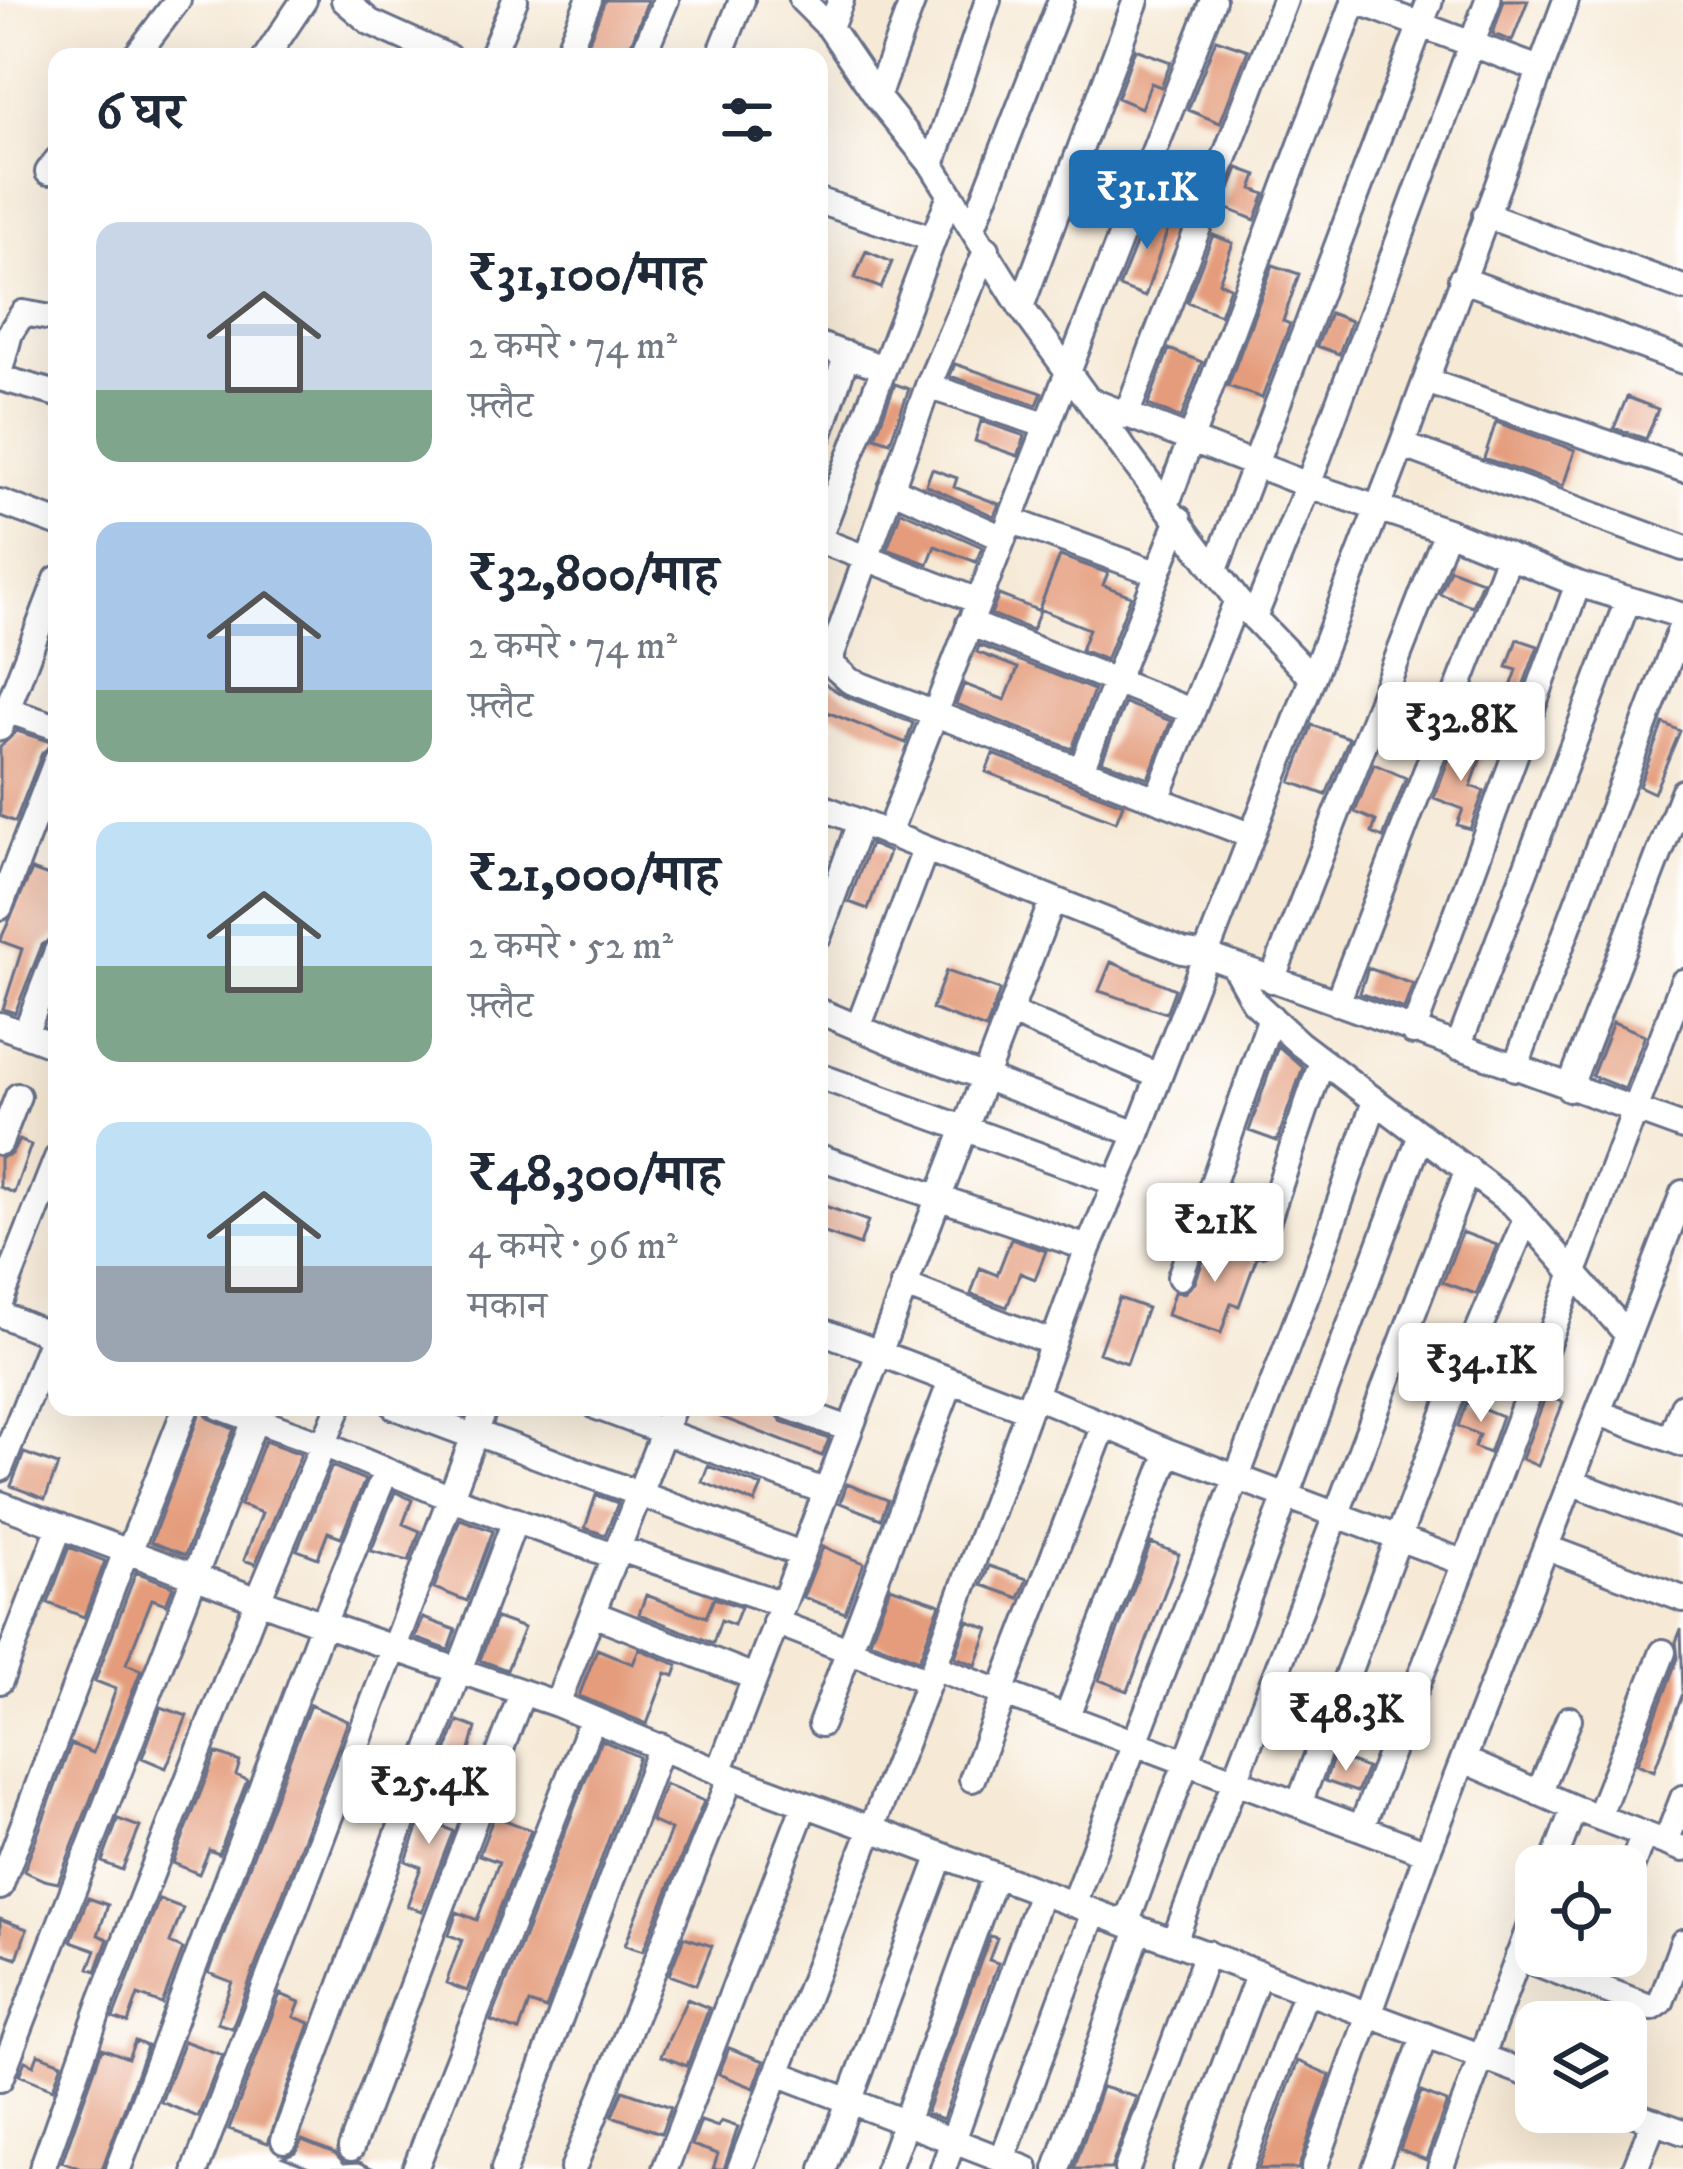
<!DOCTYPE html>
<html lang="hi">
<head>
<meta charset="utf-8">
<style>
  :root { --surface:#fff; --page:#f2f2f3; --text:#1f2937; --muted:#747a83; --accent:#1f6fb2 }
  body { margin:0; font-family:"IM FELL DW Pica","Noto Serif Devanagari",serif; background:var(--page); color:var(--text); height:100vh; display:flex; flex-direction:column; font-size:45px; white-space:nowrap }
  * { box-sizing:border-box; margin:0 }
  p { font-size:39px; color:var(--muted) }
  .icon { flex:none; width:66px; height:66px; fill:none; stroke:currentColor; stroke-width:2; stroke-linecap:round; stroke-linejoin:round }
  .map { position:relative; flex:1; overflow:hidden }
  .drawer { position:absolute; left:48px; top:48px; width:780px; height:1368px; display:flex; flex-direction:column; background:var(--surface); border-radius:24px; box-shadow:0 12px 48px #0002 }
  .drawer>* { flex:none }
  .tools { position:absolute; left:1515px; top:1845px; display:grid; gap:24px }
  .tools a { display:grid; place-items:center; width:132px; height:132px; border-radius:24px; background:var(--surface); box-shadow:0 12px 48px #0002; font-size:60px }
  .price { position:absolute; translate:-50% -102px; padding:0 27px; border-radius:12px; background:#fff; color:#222; font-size:39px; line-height:78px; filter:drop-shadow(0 3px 6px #0008) }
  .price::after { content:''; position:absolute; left:50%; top:72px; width:36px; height:27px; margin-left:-18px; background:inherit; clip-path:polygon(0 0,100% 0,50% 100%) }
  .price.current { background:var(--accent); color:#fff }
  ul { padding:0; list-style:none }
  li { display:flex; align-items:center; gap:36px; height:300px; padding:0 48px }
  li span { display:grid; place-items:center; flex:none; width:336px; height:240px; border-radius:24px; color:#555 }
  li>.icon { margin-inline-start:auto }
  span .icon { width:144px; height:144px; fill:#fffc; stroke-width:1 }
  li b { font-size:51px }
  h2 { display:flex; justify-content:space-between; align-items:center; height:144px; padding:0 48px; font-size:51px }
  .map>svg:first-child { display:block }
  .building { fill:#e49c7c }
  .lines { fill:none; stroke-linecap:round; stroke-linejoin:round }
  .minor-casing { stroke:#687088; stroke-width:30 }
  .minor { stroke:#fff; stroke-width:24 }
</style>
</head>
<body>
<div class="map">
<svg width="1683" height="2169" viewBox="0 0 1683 2169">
  <rect width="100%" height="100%" fill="#fff"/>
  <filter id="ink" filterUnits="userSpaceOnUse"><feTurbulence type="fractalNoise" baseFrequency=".00833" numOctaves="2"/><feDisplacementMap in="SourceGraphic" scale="24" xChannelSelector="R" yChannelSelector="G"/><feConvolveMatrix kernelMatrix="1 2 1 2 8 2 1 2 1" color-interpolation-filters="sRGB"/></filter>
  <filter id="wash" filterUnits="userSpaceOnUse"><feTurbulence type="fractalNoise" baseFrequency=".004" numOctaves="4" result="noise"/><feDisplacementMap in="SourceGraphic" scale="48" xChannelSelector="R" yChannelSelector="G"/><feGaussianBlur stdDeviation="2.7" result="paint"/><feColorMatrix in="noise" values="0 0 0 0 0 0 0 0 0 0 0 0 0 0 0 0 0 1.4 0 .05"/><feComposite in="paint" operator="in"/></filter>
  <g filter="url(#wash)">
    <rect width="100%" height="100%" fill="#f6e9d5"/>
    <g id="blocks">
      <!-- building -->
      <path class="building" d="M605 0H648L626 57H583Z
        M1504 0H1528L1512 41 1493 34Z
        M1216 39 1248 50 1220 123 1188 110Z
        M1135 49 1171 62 1161 87 1151 83 1141 108 1117 98Z
        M1238 168 1257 175 1252 189 1265 194 1255 220 1223 207Z
        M1151 206 1173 214 1145 297 1119 287Z
        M1213 235 1233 243 1219 282 1230 287 1220 315 1187 302Z
        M866 251 892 262 881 288 855 278Z
        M1273 265 1299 274 1283 321 1290 324 1262 398 1228 386Z
        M1330 313 1351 321 1339 354 1317 346Z
        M1169 349 1202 362 1181 418 1148 405Z
        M955 364 1042 393 1037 405 950 376Z
        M895 384 909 389 890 442 875 437Z
        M1627 397 1658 409 1646 439 1614 428Z
        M981 421 1025 436 1018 456 975 441Z
        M1496 422 1575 450 1563 486 1484 458Z
        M932 469 957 478 954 487 999 504 994 516 926 485Z
        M901 511 982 547 976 562 935 546 928 564 887 549Z
        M1060 556 1108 573 1103 585 1131 596 1106 660 1081 650 1089 629 1039 609Z
        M1450 569 1482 581 1472 606 1440 594Z
        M999 595 1040 611 1032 630 991 614Z
        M1517 639 1538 646 1497 755 1485 751 1495 724 1468 714 1477 687 1507 698 1517 670 1507 667Z
        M979 645 1094 690 1072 749 956 704 964 684 1005 700 1018 668 977 652Z
        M819 680 844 696 913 723 906 743 819 709Z
        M1125 703 1171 721 1148 778 1102 761Z
        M1663 723 1680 731 1654 793 1639 786Z
        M1312 725 1349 738 1326 795 1291 782Z
        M17 731 54 743 42 753 15 822 0 816V747Z
        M1454 745 1482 755 1471 786 1484 791 1470 829 1457 825 1463 809 1434 798Z
        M993 754 1123 804 1116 822 986 772Z
        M1374 764 1406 778 1383 838 1372 833 1376 821 1355 812Z
        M870 844 889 852 868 909 849 902Z
        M32 870 57 879V935L42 945 15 1013 3 1009 22 949 0 941Z
        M1111 962 1175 989 1166 1013 1099 991Z
        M1368 968 1413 984 1404 1009 1360 993Z
        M946 971 1000 990 986 1029 932 1009Z
        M1613 1022 1645 1035 1625 1089 1592 1076Z
        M1278 1046 1303 1067 1277 1141 1249 1131Z
        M19 1140 31 1145 14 1193 0 1187V1158L11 1154Z
        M819 1204 868 1221 860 1245 819 1231Z
        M1462 1232 1497 1245 1476 1294 1443 1282Z
        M1213 1233 1244 1246 1256 1259 1239 1306 1231 1303 1221 1333 1167 1315 1174 1292 1184 1293 1195 1283Z
        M1011 1239 1046 1251 1035 1279 1020 1273 1007 1307 971 1294 980 1268 997 1275Z
        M1119 1298 1147 1308 1127 1363 1099 1353Z
        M1546 1395 1563 1403 1538 1466 1522 1459Z
        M1467 1402 1502 1416 1489 1453 1474 1447 1479 1435 1458 1426Z
        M202 1407 208 1418 234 1429 185 1555 151 1542Z
        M695 1407H772L782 1422 829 1439 822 1456Z
        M265 1441 301 1454 255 1564 244 1560 262 1513 240 1505Z
        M24 1453 58 1465 45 1499 11 1486Z
        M332 1466 365 1480 341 1537 328 1532 318 1558 297 1550Z
        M708 1466 762 1486 755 1503 702 1482Z
        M847 1484 888 1500 881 1519 840 1503Z
        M395 1492 412 1500 403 1524 420 1531 409 1561 371 1551Z
        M596 1495 618 1503 605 1535 585 1528Z
        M460 1519 493 1531 467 1601 434 1588Z
        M1151 1543 1179 1554 1128 1691 1099 1680Z
        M69 1547 105 1561 84 1617 48 1603Z
        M823 1547 864 1563 845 1613 803 1597Z
        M989 1566 1027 1579 1019 1598 982 1585Z
        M136 1572 173 1586 166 1604 152 1599 126 1664 141 1670 58 1883 44 1880 24 1871 71 1744 93 1753 116 1689 95 1681Z
        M890 1587 940 1604 919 1660 870 1641Z
        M646 1595 706 1617 714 1598 741 1607 734 1625 721 1620 713 1643 639 1614Z
        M423 1618 456 1630 449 1650 415 1638Z
        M496 1618 524 1628 507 1670 480 1660Z
        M968 1621 989 1629 976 1665 955 1657Z
        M1681 1629 1683 1693 1654 1771 1637 1764 1678 1658 1676 1642Z
        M597 1649 633 1664 639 1649 678 1665 674 1676 666 1673 647 1724 579 1696Z
        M310 1705 348 1721 232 2028 217 2023 232 1982 209 1973Z
        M161 1707 187 1716 166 1768 142 1758Z
        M458 1721 476 1728 466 1765 444 1757Z
        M601 1740 639 1757 546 2009 529 2003 519 2031 491 2021Z
        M216 1753 240 1762 236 1775 247 1780 219 1854 209 1850 199 1874 173 1863Z
        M1334 1756 1367 1768 1357 1792 1325 1781Z
        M665 1784 704 1801 643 1951 625 1945 671 1830 651 1821Z
        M431 1792 453 1800 443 1827 453 1831 422 1911 407 1906 421 1867 406 1861Z
        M494 1816 531 1830 467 1991 446 1983 462 1940 449 1935 457 1912 477 1920 499 1862 479 1855Z
        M118 1819 140 1827 122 1870 102 1862Z
        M88 1898 108 1905 98 1935 108 1939 96 1971 89 1968 96 1950 71 1941Z
        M159 1899 183 1908 170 1943 183 1949 162 2004 138 1995 128 2023 113 2018Z
        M0 1919 27 1929 17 1958 0 1952Z
        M990 1936 997 1938 989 1960 998 1963 943 2119 926 2113Z
        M684 1937 712 1946 696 1985 669 1975Z
        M280 1994 300 2002 294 2017 310 2023 268 2143 229 2129Z
        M687 1999 709 2008 687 2066 661 2056Z
        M135 2041 147 2046 102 2169H82L62 2162 102 2048 128 2058Z
        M184 2041 222 2055 198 2117 161 2102Z
        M729 2048 764 2061 754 2088 719 2074Z
        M38 2054 62 2063 53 2089 19 2075 25 2061 34 2065Z
        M1298 2061 1330 2075 1298 2169H1258Z
        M1102 2087 1136 2097 1111 2169H1074Z
        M623 2090 671 2107 661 2133 612 2116Z
        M1421 2092 1447 2102 1426 2160 1400 2149Z
        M701 2121 718 2127 721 2121 738 2127 724 2169H713L718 2154 692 2145Z
        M302 2140 335 2153 344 2163 359 2162 374 2169H314L283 2157 295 2152Z"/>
    </g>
  </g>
  <g filter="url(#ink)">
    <use href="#blocks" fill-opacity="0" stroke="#687088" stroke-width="3"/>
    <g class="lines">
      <!-- minor casing -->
      <g class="minor-casing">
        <path id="minor" d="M344 0 370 22 448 57
          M802 0 830 28 877 97 932 165 1021 307 1129 456 1237 600 1311 677
          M1354 0 1539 69
          M830 28 841 0
          M135 57 178 0
          M266 57 304 0
          M491 57 515 0
          M565 57 589 0
          M642 57 666 0
          M719 57 742 0
          M877 97 913 0
          M932 165 988 0
          M48 172 57 160
          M819 201 933 239
          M1485 215 1683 288
          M973 227 1061 0
          M987 249 928 386 832 654V665L850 681 1252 836
          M1461 279 1683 361
          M1021 307 1136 0
          M819 345 884 368
          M0 370 10 333 23 313 57 319
          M0 378 57 394
          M1426 381 1683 469
          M928 386 1048 426
          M1094 402 1308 485 1447 531 1578 584 1683 616
          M1126 416 1285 0
          M819 437 847 354
          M1402 445 1683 548
          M891 488 1003 538
          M0 502 57 523
          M1167 503 1355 0
          M1010 520 1156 573
          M819 538 950 195
          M819 540 978 601
          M1215 570 1430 0
          M1254 618 1308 485 1488 0
          M969 623 1191 711
          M0 708 57 727
          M0 728 57 579
          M1081 770 1179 519
          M1157 799 1237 600
          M819 806 1182 951 1206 955 1683 1127
          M888 834 1213 0
          M0 907 57 759
          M819 935 860 822
          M1235 968 1254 1002 1300 1044 1515 1206 1628 1335
          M1272 980 1447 531
          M1337 1003 1509 556
          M819 1011 918 1053 1137 1134
          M1009 1012 1159 1076
          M0 1025 57 1046
          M858 1028 925 850
          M1413 1032 1578 584
          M25 1034 57 951
          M1458 1047 1628 600
          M1515 1068 1683 622
          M819 1076 1116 1183
          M1569 1089 1683 792
          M0 1142 18 1096
          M819 1157 1088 1248
          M1260 1243 1322 1061
          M1180 1277 1271 1017
          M903 1285 1053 1343
          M0 1302 57 1158
          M0 1314 57 1338
          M819 1330 1028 1410
          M1033 1395 1169 1452 1465 1563
          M220 1407 325 1445 451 1498 617 1557
          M395 1407 475 1437
          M597 1407 824 1491
          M789 1407 849 1429
          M1599 1413 1683 1444
          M476 1433 801 1554
          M1670 1439 1683 1406
          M0 1469 57 1326
          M1573 1483 1683 1524
          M0 1504 323 1624 557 1704 719 1772 1536 2077
          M1547 1548 1683 1599
          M620 1549 782 1604
          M129 1552 186 1407
          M594 1614 754 1677
          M775 1622 929 1681
          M934 1667 1427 1853
          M0 1681 60 1526
          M1001 1692 1104 1425
          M557 1704 673 1407
          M1067 1716 1169 1452
          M821 1724 951 1381
          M1464 1760 1574 1808 1683 1849
          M719 1772 1052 901
          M972 1779 1005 1693
          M1539 1793 1569 1719
          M1299 1804 1460 1373 1526 1219
          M1598 1817 1663 1652
          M1361 1828 1465 1563 1683 982
          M1666 1842 1683 1798
          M1552 1866 1574 1808
          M1626 1881 1644 1834
          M0 1887 126 1551
          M1073 1904 1314 1276 1375 1101
          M1126 1924 1421 1135
          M1174 1941 1468 1169
          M1518 1956 1652 2008 1661 2002 1683 1942
          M1588 1983 1598 1956
          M777 2073 1026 2169
          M0 2079 260 1407
          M1626 2111 1683 2132
          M284 2140 515 1520
          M351 2148 522 1693
          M1002 2160 1094 1912
          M42 2169 102 2000 258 1600 339 1407
          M118 2169 323 1624 386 1471
          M196 2169 485 1407
          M415 2169 592 1719
          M504 2169 661 1746
          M573 2169 731 1777
          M665 2169 805 1804
          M740 2169 934 1667 1088 1248 1137 1134 1402 445 1566 0
          M824 2169 941 1855
          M888 2169 995 1875
          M943 2169 1041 1892
          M1057 2169 1139 1929
          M1127 2169 1207 1953
          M1186 2169 1259 1973
          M1240 2169 1306 1991
          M1314 2169 1427 1853 1683 1193
          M1375 2169 1425 2035
          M1440 2169 1536 1909
          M1635 2169 1654 2121"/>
      </g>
      <!-- minor -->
      <use href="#minor" class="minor"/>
    </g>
  </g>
</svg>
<div class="tools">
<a><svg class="icon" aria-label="locate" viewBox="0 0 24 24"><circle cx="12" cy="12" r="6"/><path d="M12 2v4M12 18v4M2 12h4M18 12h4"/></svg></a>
<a><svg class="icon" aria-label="layers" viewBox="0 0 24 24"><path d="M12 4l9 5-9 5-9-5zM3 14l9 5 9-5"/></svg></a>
</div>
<b class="price current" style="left:1147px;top:252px">₹31.1K</b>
<b class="price" style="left:1461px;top:784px">₹32.8K</b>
<b class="price" style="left:1215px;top:1285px">₹21K</b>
<b class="price" style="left:1481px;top:1425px">₹34.1K</b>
<b class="price" style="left:1346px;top:1774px">₹48.3K</b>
<b class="price" style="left:429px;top:1847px">₹25.4K</b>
<section class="drawer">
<h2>6 घर<svg class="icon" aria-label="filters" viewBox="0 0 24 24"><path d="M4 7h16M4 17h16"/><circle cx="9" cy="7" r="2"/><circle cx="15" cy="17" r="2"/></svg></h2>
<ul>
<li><span style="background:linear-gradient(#c9d6e8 70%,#7fa58c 0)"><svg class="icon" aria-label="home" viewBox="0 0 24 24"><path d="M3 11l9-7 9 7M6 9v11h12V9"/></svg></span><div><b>₹31,100/माह</b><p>2 कमरे · 74 m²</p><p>फ़्लैट</p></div></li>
<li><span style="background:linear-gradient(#a9c7e8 70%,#7fa58c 0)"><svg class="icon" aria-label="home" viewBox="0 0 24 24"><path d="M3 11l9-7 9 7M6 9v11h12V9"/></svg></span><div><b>₹32,800/माह</b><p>2 कमरे · 74 m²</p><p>फ़्लैट</p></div></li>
<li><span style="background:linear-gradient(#bfe0f5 60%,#7fa58c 0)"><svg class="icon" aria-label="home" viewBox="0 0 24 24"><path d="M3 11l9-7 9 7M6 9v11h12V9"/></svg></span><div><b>₹21,000/माह</b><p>2 कमरे · 52 m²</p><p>फ़्लैट</p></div></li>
<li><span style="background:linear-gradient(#bfe0f5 60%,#9aa5b1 0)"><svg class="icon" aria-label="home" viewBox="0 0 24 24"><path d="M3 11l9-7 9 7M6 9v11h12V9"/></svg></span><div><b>₹48,300/माह</b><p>4 कमरे · 96 m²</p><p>मकान</p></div></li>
</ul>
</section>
</div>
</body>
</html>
